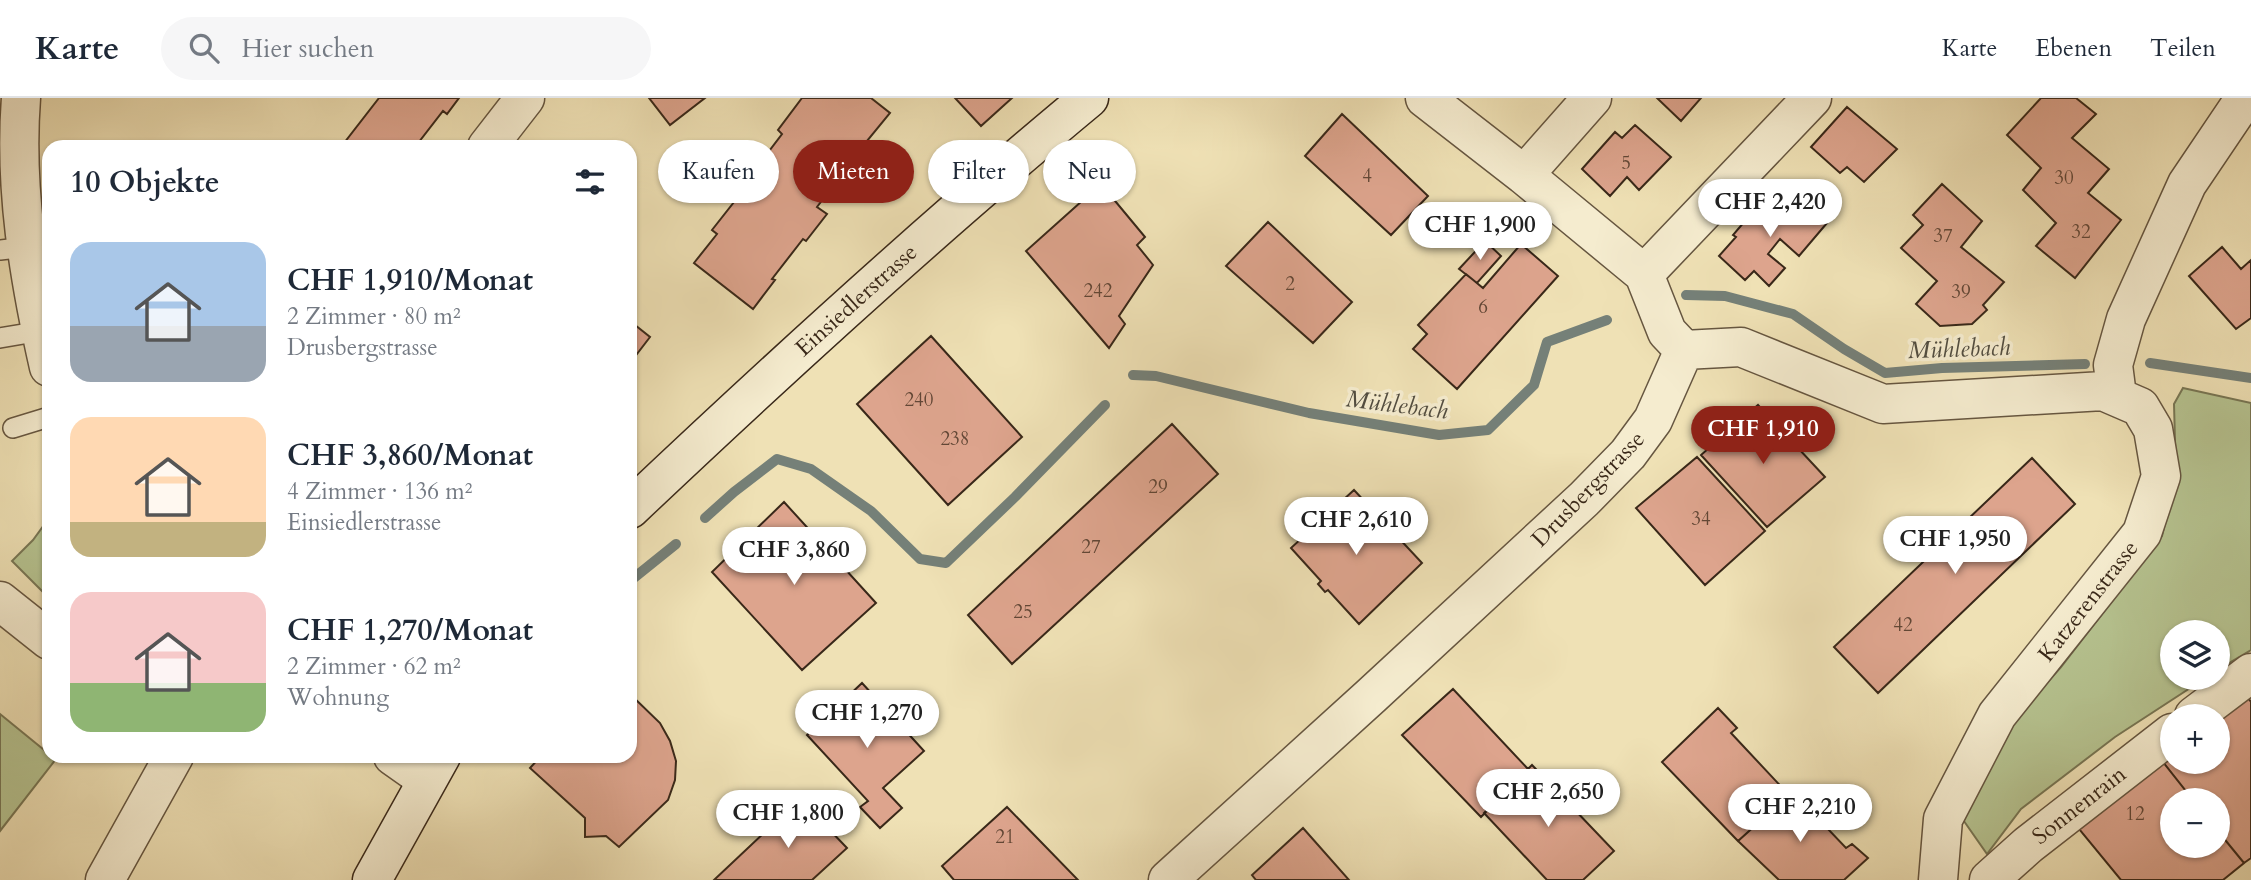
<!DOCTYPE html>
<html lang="de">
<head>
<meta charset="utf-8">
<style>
  :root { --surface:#fff; --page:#f6f6f7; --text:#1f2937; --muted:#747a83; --line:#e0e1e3; --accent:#8f2418 }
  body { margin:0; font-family:Cardo,serif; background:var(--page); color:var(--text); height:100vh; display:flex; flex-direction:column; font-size:26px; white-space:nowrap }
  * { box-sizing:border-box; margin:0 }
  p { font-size:23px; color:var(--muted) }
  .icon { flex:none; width:38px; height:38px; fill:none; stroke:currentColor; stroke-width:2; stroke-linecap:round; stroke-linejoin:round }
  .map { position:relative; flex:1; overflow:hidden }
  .side { position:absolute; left:42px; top:42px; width:595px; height:623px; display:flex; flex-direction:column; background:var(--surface); border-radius:21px; box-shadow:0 2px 5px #0004 }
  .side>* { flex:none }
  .hud { position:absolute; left:658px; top:42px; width:665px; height:63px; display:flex; gap:14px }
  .buttons { position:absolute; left:2160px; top:522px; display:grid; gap:14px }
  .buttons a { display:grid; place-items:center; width:70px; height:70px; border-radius:50%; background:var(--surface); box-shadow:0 2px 5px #0004; font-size:35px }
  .price { position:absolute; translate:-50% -60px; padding:0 16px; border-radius:24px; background:#fff; color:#222; font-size:23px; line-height:46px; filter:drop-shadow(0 2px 4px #0008) }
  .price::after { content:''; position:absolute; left:50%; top:42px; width:21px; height:16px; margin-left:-10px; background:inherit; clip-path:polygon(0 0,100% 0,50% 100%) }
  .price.active { background:var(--accent); color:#fff }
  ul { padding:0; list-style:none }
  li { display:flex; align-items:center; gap:21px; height:175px; padding:0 28px }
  li span { display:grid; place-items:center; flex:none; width:196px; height:140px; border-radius:21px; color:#555 }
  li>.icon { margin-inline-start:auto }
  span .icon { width:84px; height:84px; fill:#fffc; stroke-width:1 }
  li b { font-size:30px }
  h2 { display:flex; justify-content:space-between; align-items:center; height:84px; padding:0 28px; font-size:30px }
  .tag { padding:0 24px; border-radius:32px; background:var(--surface); box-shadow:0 2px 5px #0004; font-size:24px; line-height:63px }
  .tag.active { background:var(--accent); color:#fff }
  header { display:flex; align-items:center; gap:42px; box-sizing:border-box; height:98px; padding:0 35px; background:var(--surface); border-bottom:2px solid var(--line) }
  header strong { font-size:33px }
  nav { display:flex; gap:38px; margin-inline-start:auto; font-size:24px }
  .search { width:490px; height:63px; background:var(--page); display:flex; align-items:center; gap:18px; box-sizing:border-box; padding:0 24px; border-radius:38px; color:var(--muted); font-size:26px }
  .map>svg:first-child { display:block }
  .green { fill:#b6c390; stroke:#787654; stroke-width:2 }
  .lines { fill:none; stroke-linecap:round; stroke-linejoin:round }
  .stream { stroke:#758078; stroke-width:10 }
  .building { fill:#dda48d; stroke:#392819; stroke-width:2 }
  .service-casing { stroke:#665640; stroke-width:22 }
  .minor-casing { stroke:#665640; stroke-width:41 }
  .secondary-casing { stroke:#392819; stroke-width:41 }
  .service { stroke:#f5eccf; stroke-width:19 }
  .minor { stroke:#f5eccf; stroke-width:38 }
  .secondary { stroke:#f5eccf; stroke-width:38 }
  .labels { text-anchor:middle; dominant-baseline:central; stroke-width:7; stroke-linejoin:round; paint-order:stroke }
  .number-label { font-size:19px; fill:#624736 }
  .street-label { font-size:23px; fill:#392819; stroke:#f5eccf }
  .water-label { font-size:24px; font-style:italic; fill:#524d40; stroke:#f5eccf }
</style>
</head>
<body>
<header>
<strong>Karte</strong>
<div class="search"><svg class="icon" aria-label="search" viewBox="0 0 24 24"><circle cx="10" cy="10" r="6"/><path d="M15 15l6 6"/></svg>Hier suchen</div>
<nav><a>Karte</a><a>Ebenen</a><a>Teilen</a></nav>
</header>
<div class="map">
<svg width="2251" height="782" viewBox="0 0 2251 782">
  <rect width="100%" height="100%" fill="#efe1b5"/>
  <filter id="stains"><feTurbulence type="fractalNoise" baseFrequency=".00286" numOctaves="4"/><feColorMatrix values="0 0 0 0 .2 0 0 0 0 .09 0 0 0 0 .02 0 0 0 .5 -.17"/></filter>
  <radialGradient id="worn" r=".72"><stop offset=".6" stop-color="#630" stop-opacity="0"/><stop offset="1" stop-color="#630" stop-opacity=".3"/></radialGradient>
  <!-- green -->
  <path class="green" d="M2183 290 2251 305V552L2217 572V534H2172V579H2207L2115 639 2021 711 1987 756 1959 716 2002 635 2061 569 2162 438 2176 379 2174 306Z
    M49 420V500L12 463 33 442Z
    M0 616 49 656V658L56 661 0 733Z"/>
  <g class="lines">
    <!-- stream -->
    <path class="stream" d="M1686 197 1725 198 1793 216 1844 251 1885 275 1942 270 2085 266
      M2150 265 2251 280
      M1133 277 1156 278 1309 315 1439 337 1488 332 1534 287 1547 244 1607 222
      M705 420 734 394 777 361 811 371 871 413 920 461 946 465 1015 399 1105 307
      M630 483 676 446"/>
  </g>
  <!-- building -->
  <path class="building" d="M379 0H459L447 16 443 13 415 49H341Z
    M649 0H705L670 27Z
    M802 0H871L890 15 835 82 837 83 817 109 827 116 806 143 803 141 772 181 775 182 753 211 694 165 717 136 712 132 742 94 748 99 768 72 760 65 782 36 778 32Z
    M955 0H1012L981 28Z
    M1657 0H1701L1681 23Z
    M2041 0H2076L2096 16 2072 40 2109 71 2088 95 2121 122 2075 180 2036 148 2056 125 2023 92 2041 70 2007 37Z
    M1847 9 1897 51 1864 84 1847 69 1840 75 1811 49Z
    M1342 16 1428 98 1391 137 1305 58Z
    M1635 27 1671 59 1639 92 1627 79 1610 98 1582 71 1615 34 1622 40Z
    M1101 86 1145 139 1137 147 1153 167 1119 218 1125 226 1109 250 1026 153Z
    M1942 86 1982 123 1961 149 2004 184 1983 207 1987 212 1972 226 1940 228 1916 206 1937 183 1901 150 1923 127 1913 117Z
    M1767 97 1791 119 1805 105 1827 125 1799 158 1780 141 1768 156 1785 170 1769 188 1754 173 1745 182 1719 158 1736 139 1733 137Z
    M1268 124 1352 204 1313 245 1226 168Z
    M1485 143 1501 158 1477 185 1459 171Z
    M1521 146 1558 178 1457 291 1413 251 1427 236 1418 227 1466 176 1483 190Z
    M2222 149 2241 171 2251 162V220L2236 231 2189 178Z
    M630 223 650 239 630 265Z
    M931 238 1022 339 948 407 857 306Z
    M1758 307 1825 379 1767 429 1701 357Z
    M1172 326 1218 376 1012 566 968 517Z
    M1697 359 1765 433 1705 487 1636 410Z
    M2032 360 2075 406 1878 595 1834 549Z
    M1354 392 1422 465 1359 526 1328 492 1325 494 1318 486 1321 483 1291 450Z
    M784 404 876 505 802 572 712 474Z
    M862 585 924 653 883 690 902 710 880 730 860 709 868 703 807 637Z
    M1453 591 1528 671 1481 719 1402 637Z
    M630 596 660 625 670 643 676 663 675 682 668 702 619 749 606 738 585 739V720L530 670 541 658H630Z
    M2246 597 2251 604V760L2244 765 2217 732V702H2193L2163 664 2172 656V663H2217V620Z
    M1718 610 1737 630 1731 635 1789 697 1738 743 1662 664Z
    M2163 664 2193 702H2172V747H2217V732L2244 765 2223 782H2121L2079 731Z
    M1532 667 1614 753 1583 782H1547L1484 715Z
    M1797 690 1812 704 1807 709 1846 750 1852 746 1868 760 1844 782H1779L1738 743Z
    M800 701 847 750 812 782H714Z
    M1007 709 1078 782H954L942 768Z
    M1303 730 1349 782H1256L1252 777Z"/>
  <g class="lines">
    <!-- service casing -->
    <g class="service-casing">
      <path id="service" d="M0 152 26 149
        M0 240 41 233
        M13 330 49 319"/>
    </g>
    <!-- minor casing -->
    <g class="minor-casing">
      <path id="minor" d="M21 0C14 90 29 181 49 269
        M1425 0 1524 77 1644 176 1667 234 1684 252
        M487 49 525 0
        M1524 77 1592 0
        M1644 176 1812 0
        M1684 252 1741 249 1883 306 2103 293 2140 309 2153 331 2161 378 2142 435 1997 617 1943 721 1938 782
        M2117 298 2113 267 2126 221 2187 86 2245 0
        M0 503 49 542
        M2194 618 2251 575
        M393 658 427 682
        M105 782 174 658
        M1168 782 1371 598 1584 401 1628 356 1653 322 1684 252
        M1989 782 2028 747 2172 635"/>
    </g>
    <!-- secondary casing -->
    <g class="secondary-casing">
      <path id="secondary" d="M630 411C779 270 931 131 1089 0
        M372 782 441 658"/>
    </g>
    <!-- service -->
    <use href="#service" class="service"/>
    <!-- minor -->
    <use href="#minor" class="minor"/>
    <!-- secondary -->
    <use href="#secondary" class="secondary"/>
  </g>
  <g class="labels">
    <!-- number labels -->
    <g class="number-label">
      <text x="1626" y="65">5</text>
      <text x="1367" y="78">4</text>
      <text x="2064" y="80">30</text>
      <text x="2081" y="134">32</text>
      <text x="1943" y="138">37</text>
      <text x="1290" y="186">2</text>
      <text x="1098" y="193">242</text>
      <text x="1961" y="194">39</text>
      <text x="1483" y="209">6</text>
      <text x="919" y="302">240</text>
      <text x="955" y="341">238</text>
      <text x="1158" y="389">29</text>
      <text x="1701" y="421">34</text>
      <text x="1091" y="449">27</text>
      <text x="1023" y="514">25</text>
      <text x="1903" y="527">42</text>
      <text x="2135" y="716">12</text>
      <text x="1005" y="739">21</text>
    </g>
    <!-- street labels -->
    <g class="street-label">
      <text transform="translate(856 202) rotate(-42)">Einsiedlerstrasse</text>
      <text transform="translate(1588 391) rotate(-46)">Drusbergstrasse</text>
      <text transform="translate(2088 503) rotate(-52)">Katzerenstrasse</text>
      <text transform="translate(2079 707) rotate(-38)">Sonnenrain</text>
    </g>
    <!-- water labels -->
    <g class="water-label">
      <text transform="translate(1959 251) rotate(-2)">Mühlebach</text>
      <text transform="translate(1397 307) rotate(7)">Mühlebach</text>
    </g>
  </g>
  <rect width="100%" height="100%" filter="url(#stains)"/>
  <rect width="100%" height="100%" fill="url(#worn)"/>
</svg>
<div class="buttons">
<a><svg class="icon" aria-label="layers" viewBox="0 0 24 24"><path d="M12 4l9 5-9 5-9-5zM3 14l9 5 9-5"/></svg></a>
<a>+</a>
<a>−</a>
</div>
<b class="price" style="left:1770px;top:141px">CHF 2,420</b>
<b class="price" style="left:1480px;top:164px">CHF 1,900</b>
<b class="price active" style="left:1763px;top:368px">CHF 1,910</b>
<b class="price" style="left:1356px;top:459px">CHF 2,610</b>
<b class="price" style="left:1955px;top:478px">CHF 1,950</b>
<b class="price" style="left:794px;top:489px">CHF 3,860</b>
<b class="price" style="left:867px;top:652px">CHF 1,270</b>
<b class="price" style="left:1548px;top:731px">CHF 2,650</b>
<b class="price" style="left:1800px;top:746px">CHF 2,210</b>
<b class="price" style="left:788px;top:752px">CHF 1,800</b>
<div class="hud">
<a class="tag">Kaufen</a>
<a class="tag active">Mieten</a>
<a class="tag">Filter</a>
<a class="tag">Neu</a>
</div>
<section class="side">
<h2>10 Objekte<svg class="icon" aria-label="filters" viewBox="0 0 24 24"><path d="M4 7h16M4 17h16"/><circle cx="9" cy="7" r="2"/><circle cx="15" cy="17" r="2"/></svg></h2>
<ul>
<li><span style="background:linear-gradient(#a9c7e8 60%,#9aa5b1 0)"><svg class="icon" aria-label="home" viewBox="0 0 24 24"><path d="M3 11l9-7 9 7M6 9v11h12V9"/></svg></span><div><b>CHF 1,910/Monat</b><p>2 Zimmer · 80 m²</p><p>Drusbergstrasse</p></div></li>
<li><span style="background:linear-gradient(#ffd9b3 75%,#c2b280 0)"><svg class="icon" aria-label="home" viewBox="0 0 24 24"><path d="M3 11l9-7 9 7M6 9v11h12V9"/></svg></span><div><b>CHF 3,860/Monat</b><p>4 Zimmer · 136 m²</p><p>Einsiedlerstrasse</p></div></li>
<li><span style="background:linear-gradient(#f6c9c9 65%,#8fb573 0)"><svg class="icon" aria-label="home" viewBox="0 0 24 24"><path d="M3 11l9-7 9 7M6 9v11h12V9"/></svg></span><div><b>CHF 1,270/Monat</b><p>2 Zimmer · 62 m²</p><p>Wohnung</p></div></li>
</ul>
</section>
</div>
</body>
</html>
